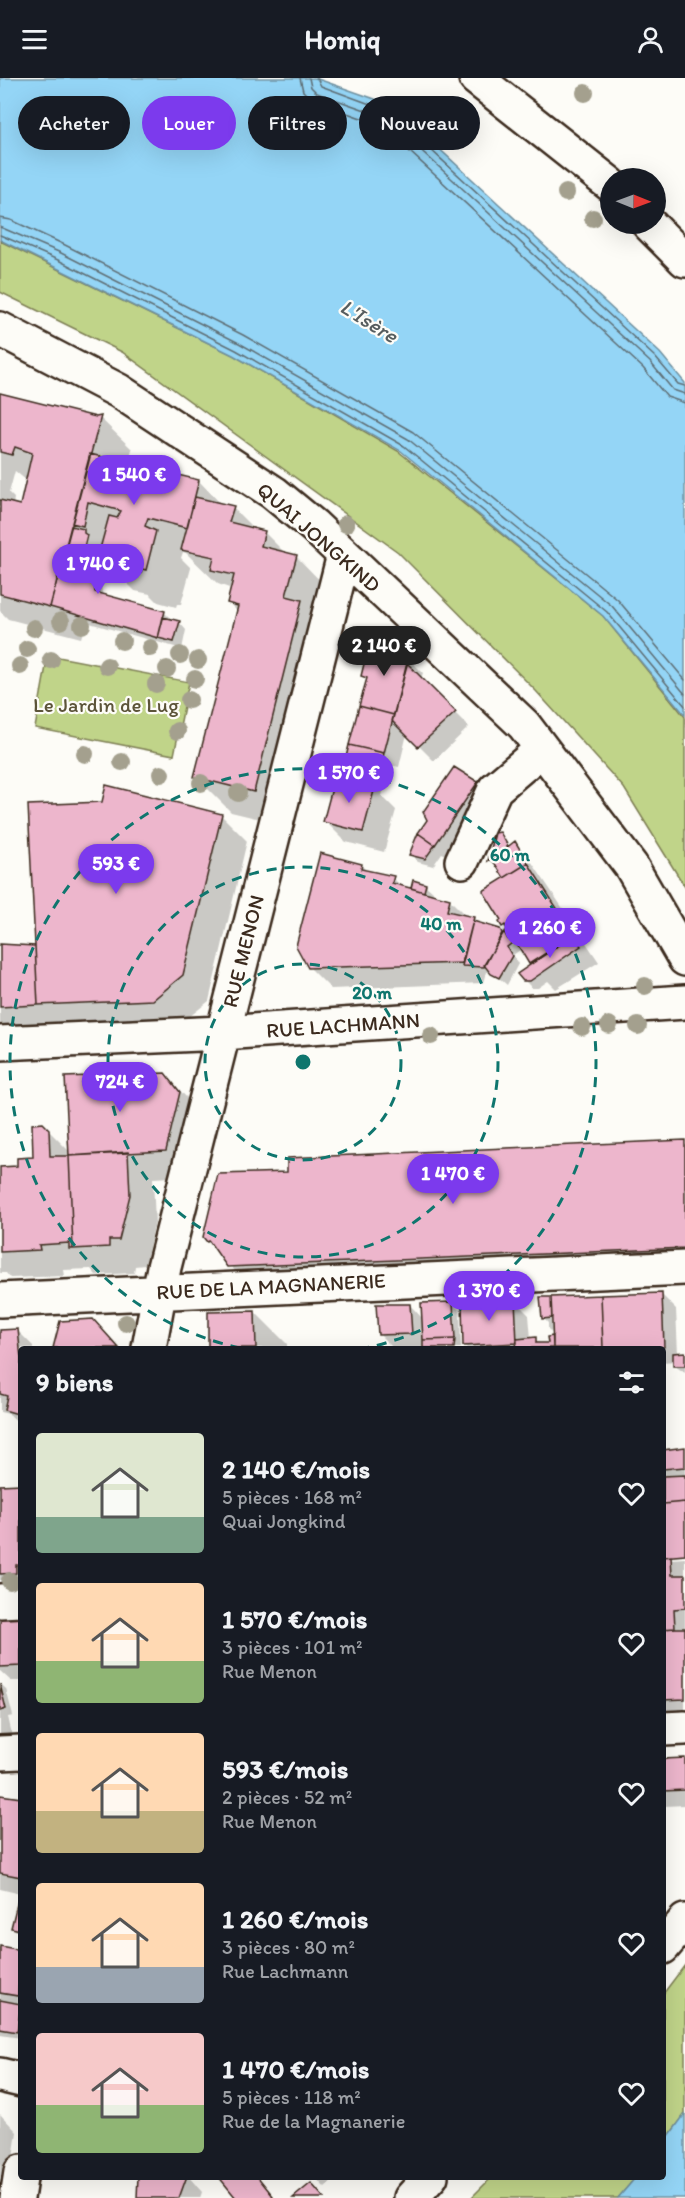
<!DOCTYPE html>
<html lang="fr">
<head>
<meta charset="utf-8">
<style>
  :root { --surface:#171b24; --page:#20242c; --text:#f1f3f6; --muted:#9ea1a6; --accent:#7c3aed }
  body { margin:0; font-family:Itim,sans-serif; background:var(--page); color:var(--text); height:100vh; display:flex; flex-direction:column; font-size:22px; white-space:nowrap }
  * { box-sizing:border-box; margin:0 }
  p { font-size:20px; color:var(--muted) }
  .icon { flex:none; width:33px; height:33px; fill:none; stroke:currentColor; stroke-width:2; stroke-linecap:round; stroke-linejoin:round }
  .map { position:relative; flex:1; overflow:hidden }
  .sheet { position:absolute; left:18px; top:1268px; width:648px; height:834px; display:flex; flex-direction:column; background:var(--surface); border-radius:6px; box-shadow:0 6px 24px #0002 }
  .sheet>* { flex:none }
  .guide { position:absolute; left:18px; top:18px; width:650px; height:54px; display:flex; gap:12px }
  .needle { width:39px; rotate:91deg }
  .fabs { position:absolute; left:600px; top:90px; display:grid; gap:12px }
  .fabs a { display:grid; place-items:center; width:66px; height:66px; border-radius:50%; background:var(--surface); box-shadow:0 6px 24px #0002; font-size:30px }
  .price { position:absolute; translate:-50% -51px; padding:0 14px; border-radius:21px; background:var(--accent); color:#fff; font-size:20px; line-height:39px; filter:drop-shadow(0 2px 3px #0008) }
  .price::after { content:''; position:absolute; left:50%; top:36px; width:18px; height:14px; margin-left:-9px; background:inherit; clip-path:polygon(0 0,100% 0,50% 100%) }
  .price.current { background:#222; color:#fff }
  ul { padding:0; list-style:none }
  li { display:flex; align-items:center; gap:18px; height:150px; padding:0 18px }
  li span { display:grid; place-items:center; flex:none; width:168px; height:120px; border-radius:6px; color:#555 }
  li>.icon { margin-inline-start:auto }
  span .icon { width:72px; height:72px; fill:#fffc; stroke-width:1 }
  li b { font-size:26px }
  h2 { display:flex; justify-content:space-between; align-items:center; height:72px; padding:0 18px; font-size:26px }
  .tag { padding:0 21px; border-radius:27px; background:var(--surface); box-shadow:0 6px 24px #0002; font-size:21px; line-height:54px }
  .tag.current { background:var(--accent); color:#fff }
  header { display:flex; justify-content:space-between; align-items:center; height:78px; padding:0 18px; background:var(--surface); font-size:27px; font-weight:800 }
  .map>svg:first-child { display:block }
  .green { fill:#c0d489; stroke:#7e7f54; stroke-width:1.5 }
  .water { fill:#94d5f6; stroke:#7091a0; stroke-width:1.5 }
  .shadow { fill:#0003; fill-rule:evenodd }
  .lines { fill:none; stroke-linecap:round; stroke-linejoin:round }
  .shore { stroke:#5f6e74; stroke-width:1.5 }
  .building { fill:#edb6cc; stroke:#3b2a1e; stroke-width:1.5 }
  .minor-casing { stroke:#3b2a1e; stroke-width:38 }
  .minor { stroke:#fdfcf7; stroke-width:33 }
  .tree { fill:#a4a08e }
  .ring { fill:none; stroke:#0f766e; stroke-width:3; stroke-dasharray:10 8 }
  .labels { text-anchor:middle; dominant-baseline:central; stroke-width:4.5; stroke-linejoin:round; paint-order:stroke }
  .street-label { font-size:21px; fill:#3b2a1e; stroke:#fdfcf7 }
  .park-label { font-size:21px; fill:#5c5439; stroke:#fdfcf7 }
  .water-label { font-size:22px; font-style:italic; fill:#565d5f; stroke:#fdfcf7 }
  .centre { fill:#0f766e; stroke:#fdfcf7; stroke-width:3 }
  .ring-label { font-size:18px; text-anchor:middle; font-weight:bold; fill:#0f766e; stroke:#fdfcf7; stroke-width:4.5; stroke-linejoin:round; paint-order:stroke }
</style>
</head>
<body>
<header><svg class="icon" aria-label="menu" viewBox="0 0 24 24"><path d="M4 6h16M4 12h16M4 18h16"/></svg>Homiq<svg class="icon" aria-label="person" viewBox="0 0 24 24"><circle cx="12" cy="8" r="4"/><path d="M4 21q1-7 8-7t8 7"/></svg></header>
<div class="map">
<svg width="685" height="2120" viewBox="0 0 685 2120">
  <rect width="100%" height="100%" fill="#fdfcf7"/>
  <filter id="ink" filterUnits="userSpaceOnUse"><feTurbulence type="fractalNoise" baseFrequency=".0167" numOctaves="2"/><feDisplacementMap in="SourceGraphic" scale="12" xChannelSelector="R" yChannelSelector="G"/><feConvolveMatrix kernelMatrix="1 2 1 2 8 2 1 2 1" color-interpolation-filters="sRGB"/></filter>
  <g filter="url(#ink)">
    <!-- green -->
    <path class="green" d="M0 163 233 277 398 373 603 538 685 639V809L624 710 536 613 398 474 122 274 0 214Z
      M48 577 189 604 174 677 35 650Z
      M685 1887V2036L663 2066V1916Z
      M492 2099H636L618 2120H471Z"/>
    <!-- water -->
    <path class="water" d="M0 0H315L392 27 660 275 685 305V637L603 538 401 373 233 277 0 162Z
      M685 2036V2120H618L636 2099 663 2098V2066Z"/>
    <!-- shadow -->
    <path class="shadow" d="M0 317 100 340 132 371 128 387 199 403 222 427 233 430 255 452 264 454 286 476 296 478 331 514 289 748 231 734 195 698 238 534 229 525 232 511 218 506 186 475 183 474 181 480 191 490 181 526H177L176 529 158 524 150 516 135 513 103 481 98 498 101 502 102 518 164 534 173 543 179 544 186 552 182 571 86 544 81 560 8 541 0 533ZM15 393 27 403 21 429 13 427 14 420 9 415Z
      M386 558 423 595 421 601 469 649 434 683 407 656 399 689 390 687 382 718 396 732 384 774 346 764 325 743 348 704 353 688 347 682 368 603 363 598 380 575Z
      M477 706 492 721 451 780 442 775 433 788 418 784 411 777Z
      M221 737 247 763 209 923 179 947 0 956V868L37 870Z
      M497 756 510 769 515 765 529 780 599 884 556 911 548 903 538 910H532L524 902 532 887 520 872 513 877 518 886 507 907 492 894H486L483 905 331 911 309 889 321 777 362 788 368 794 393 800 402 809 413 812 414 804 425 807 433 814 432 817 450 822 466 838 474 840 480 847 499 852 504 856 509 854 503 848 506 801 498 789 490 783ZM502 857H506L513 867 511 868Z
      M164 996 190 1023 192 1098 153 1100 155 1144 145 1187 135 1188 134 1195 96 1197 91 1191 64 1192 65 1198 10 1200 6 1195H0V1091L19 1090 35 1080 48 1052 70 1074Z
      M685 1064V1196L254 1214 205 1159 288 1095Z
      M661 1216 676 1231 678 1276 685 1275V1295L675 1288V1283L663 1284V1270H467L464 1267 514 1222 529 1237 531 1261H535L541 1267 549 1266 556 1259 548 1251V1245L543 1240Z
      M452 1225 460 1233 461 1270H393L379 1256 410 1227 423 1241Z
      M255 1234 287 1266V1270H210L209 1235Z
      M61 1244 114 1265 119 1270H54Z
      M0 1253H18L33 1268V1270H21V1347L9 1336 0 1334Z
      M685 1370V1477L669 1478 671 1481 685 1480V1643L663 1636V1372Z
      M21 1408V1528L0 1527V1409Z
      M21 1540V1603H11L0 1593V1541Z
      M0 1605 6 1611 13 1638 8 1639 14 1665 0 1666Z
      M685 1682V1727L665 1728 663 1683Z
      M0 1719 21 1722V1816L0 1811Z
      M21 1819V1857L13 1850Z
      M0 1870 21 1873V1960L0 1957Z
      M0 2036 17 2054 7 2120H0Z
      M140 2098H188L202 2114 200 2120H138Z
      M314 2098H338L325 2110Z"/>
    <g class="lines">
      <!-- shore -->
      <path class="shore" d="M300 0 303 13 313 23 381 47 643 290 667 319 685 325
        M309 0 311 9 317 15 385 39 650 284 673 312 685 316
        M317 0 321 8 389 33 655 279 678 306 685 308
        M0 140 11 142 65 167 243 257 413 354 618 522 685 602
        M0 149 61 175 239 265 408 361 612 528 685 616
        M0 157 58 182 236 272 404 368 607 534 685 628"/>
    </g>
    <!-- building -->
    <path class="building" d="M0 315 96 339 101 338 50 529 0 516V422L20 427 32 375 15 369 12 377 0 374Z
      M90 376 199 402 187 450 148 440 145 448 156 453 146 492 142 491 141 495 121 490 122 484 98 478 109 438 117 440 121 433 88 424 83 448 72 445Z
      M195 419 234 428 229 444 265 453 261 468 297 477 286 518 302 522 254 714 194 699 238 528 227 525 234 497 211 492 214 479 181 472Z
      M71 448 84 451V455L87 457 79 490 94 493 95 514 165 533 158 560 50 529Z
      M163 539 180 543 174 564 158 560Z
      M385 555 409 579 394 637 359 628 367 600 361 598 368 570 379 573Z
      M407 585 456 634 418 669 392 643Z
      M359 628 394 637 384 675 349 667Z
      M349 667 384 675 380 692 345 683Z
      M352 684 380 692 375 709 347 702Z
      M454 689 478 704 435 767 418 755 427 742 423 734Z
      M335 699 375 709 363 754 323 744Z
      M106 707 222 736 183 897 153 922 38 927 28 727 102 724Z
      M500 754 508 768 488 783 495 755Z
      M418 755 435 767 425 781 409 777Z
      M515 763 528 785 504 800 492 781Z
      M320 775 362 786 361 791 394 798 392 805 450 821 447 833 474 839 462 885 308 890 296 868Z
      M528 785 574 857 529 886 513 859 508 861 504 854 508 852 505 847 502 849 499 844 501 842 483 813Z
      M413 802 426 806 424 814 411 810Z
      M473 843 500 851 502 855 484 889 462 888Z
      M504 854 508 861 513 859 515 863 507 869 512 878 499 900 491 896 484 887Z
      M574 857 581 868 530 903H523L517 896Z
      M0 866 35 868 38 927 0 929Z
      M165 995 180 1014 166 1073 69 1078 65 999Z
      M43 1045 49 1051 50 1078H69L73 1171H69V1165L39 1167 40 1172 0 1174V1089L17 1088V1080L33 1079 32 1046Z
      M685 1062V1170L227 1189 209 1163 207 1164 203 1159 218 1096 287 1094V1080Z
      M128 1074 130 1117 119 1162H109V1169L73 1171 69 1078Z
      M662 1215 664 1269 603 1270 601 1217Z
      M601 1217 603 1270H553L551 1219Z
      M540 1219H551L552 1240 542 1241Z
      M515 1221 517 1265 463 1268 462 1223Z
      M453 1224 455 1261 423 1262 421 1225Z
      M376 1226H410L412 1256 378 1257Z
      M255 1233 256 1270H208V1234Z
      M93 1241 119 1270H53L60 1243Z
      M18 1251 21 1281V1337L4 1332 7 1318 0 1316V1252Z
      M553 1258V1270H516L517 1261 536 1259V1265H548L547 1259Z
      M455 1261 454 1270H423V1262Z
      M685 1274V1288H673V1275Z
      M685 1369V1389L663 1391V1372Z
      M685 1397V1424L663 1426V1398Z
      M21 1406V1487H16V1495L0 1496V1407Z
      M685 1424V1477L663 1479V1426Z
      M671 1478 672 1497H685V1530L674 1531 675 1550 663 1551V1479Z
      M21 1539V1588L0 1589V1540Z
      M675 1550H685V1621L663 1622V1551Z
      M0 1606 6 1631 0 1633Z
      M685 1680V1712L663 1713V1681Z
      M0 1717 21 1720V1799L0 1795Z
      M19 1818H21V1852L11 1850Z
      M0 1868 21 1872 18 1918 0 1915Z
      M0 1922 21 1926 17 1954 0 1951Z
      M138 2098H187L179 2120H137Z
      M218 2098H257L273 2118 271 2120H236Z
      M311 2105 324 2120H293Z"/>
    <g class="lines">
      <!-- minor casing -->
      <g class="minor-casing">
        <path id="minor" d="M476 0 610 106
          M649 146 685 182
          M0 251 119 313 274 415 314 448 524 647 631 788 685 881
          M462 783 495 711 542 671
          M0 965 222 955 685 924
          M0 1222 685 1190
          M149 1270 164 1189 344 477
          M0 1523 21 1522
          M663 1651 685 1650
          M0 1675 21 1674
          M663 1869 685 1843
          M0 1997 21 2002
          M17 2120 21 2094
          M411 2120 431 2098"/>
      </g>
      <!-- minor -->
      <use href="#minor" class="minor"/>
    </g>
    <!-- trees -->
    <g class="tree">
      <circle cx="585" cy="15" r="9"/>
      <circle cx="566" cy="115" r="9"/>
      <circle cx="593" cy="140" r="9"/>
      <circle cx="346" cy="446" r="9"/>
      <circle cx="61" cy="543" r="9"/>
      <circle cx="82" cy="547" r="9"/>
      <circle cx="34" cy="550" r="9"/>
      <circle cx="122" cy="563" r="9"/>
      <circle cx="150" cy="570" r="9"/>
      <circle cx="27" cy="571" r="9"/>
      <circle cx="180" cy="577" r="9"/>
      <circle cx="51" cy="582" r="9"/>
      <circle cx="198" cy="582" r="9"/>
      <circle cx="20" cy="588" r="9"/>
      <circle cx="107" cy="588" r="9"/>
      <circle cx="167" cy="591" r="9"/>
      <circle cx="195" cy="601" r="9"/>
      <circle cx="156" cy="606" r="9"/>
      <circle cx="189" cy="622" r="9"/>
      <circle cx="177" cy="653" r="9"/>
      <circle cx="85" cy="676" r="9"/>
      <circle cx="122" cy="684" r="9"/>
      <circle cx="161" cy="696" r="9"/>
      <circle cx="201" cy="705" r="9"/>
      <circle cx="238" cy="715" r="9"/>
      <circle cx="645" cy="908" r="9"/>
      <circle cx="609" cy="947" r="9"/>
      <circle cx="638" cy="948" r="9"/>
      <circle cx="582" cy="949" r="9"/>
      <circle cx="431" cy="958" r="9"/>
      <circle cx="126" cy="1245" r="9"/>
      <circle cx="10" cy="1503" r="9"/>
    </g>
  </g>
  <!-- distance rings -->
  <g class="ring">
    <circle cx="303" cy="984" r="98"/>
    <circle cx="303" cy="984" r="195"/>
    <path d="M240 1270A293 293 0 1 1 366 1270"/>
  </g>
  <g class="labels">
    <!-- street labels -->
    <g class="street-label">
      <text transform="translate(319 459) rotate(41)">QUAI JONGKIND</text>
      <text transform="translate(243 873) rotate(-76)">RUE MENON</text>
      <text transform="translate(343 947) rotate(-4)">RUE LACHMANN</text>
      <text transform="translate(271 1208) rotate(-3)">RUE DE LA MAGNANERIE</text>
    </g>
    <!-- park labels -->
    <g class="park-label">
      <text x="106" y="626">Le Jardin de Lug</text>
    </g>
    <!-- water labels -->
    <g class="water-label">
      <text transform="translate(369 243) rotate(32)">L'Isère</text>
    </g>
  </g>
  <circle cx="303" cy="984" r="9" class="centre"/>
  <g class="ring-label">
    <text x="510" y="783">60 m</text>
    <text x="441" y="852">40 m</text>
    <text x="372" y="921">20 m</text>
  </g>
</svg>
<div class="fabs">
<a><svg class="needle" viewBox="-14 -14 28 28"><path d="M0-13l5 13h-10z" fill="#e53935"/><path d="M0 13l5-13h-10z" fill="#9ea1a6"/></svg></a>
</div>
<b class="price" style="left:134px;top:428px">1 540 €</b>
<b class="price" style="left:98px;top:517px">1 740 €</b>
<b class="price current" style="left:384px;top:599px">2 140 €</b>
<b class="price" style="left:349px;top:726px">1 570 €</b>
<b class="price" style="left:116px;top:817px">593 €</b>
<b class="price" style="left:550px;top:881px">1 260 €</b>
<b class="price" style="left:120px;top:1035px">724 €</b>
<b class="price" style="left:453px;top:1127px">1 470 €</b>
<b class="price" style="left:489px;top:1244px">1 370 €</b>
<div class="guide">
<a class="tag">Acheter</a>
<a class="tag current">Louer</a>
<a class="tag">Filtres</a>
<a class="tag">Nouveau</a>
</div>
<section class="sheet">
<h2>9 biens<svg class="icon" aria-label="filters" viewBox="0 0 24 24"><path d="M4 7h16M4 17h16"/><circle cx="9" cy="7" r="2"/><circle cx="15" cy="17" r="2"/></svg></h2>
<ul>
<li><span style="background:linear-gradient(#dfe7d0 70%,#7fa58c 0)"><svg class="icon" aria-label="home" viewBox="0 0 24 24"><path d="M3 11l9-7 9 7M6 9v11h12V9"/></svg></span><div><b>2 140 €/mois</b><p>5 pièces · 168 m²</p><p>Quai Jongkind</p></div><svg class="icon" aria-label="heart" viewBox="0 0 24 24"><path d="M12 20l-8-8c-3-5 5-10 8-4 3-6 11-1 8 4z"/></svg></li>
<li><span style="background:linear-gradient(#ffd9b3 65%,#8fb573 0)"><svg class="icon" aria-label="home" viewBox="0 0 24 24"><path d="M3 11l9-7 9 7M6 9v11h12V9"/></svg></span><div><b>1 570 €/mois</b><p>3 pièces · 101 m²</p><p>Rue Menon</p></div><svg class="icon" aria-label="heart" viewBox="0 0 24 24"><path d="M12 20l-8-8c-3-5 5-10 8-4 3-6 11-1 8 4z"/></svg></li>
<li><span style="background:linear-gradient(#ffd9b3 65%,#c2b280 0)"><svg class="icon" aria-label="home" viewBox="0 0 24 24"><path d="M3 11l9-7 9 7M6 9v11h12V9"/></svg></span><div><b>593 €/mois</b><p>2 pièces · 52 m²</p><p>Rue Menon</p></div><svg class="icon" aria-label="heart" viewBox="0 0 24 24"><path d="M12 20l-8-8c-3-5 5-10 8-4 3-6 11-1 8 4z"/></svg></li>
<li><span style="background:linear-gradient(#ffd9b3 70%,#9aa5b1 0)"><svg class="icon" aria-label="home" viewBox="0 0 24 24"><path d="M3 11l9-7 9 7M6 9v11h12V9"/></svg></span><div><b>1 260 €/mois</b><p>3 pièces · 80 m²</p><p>Rue Lachmann</p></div><svg class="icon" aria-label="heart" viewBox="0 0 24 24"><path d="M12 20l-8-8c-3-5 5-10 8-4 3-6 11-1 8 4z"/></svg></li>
<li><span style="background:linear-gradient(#f6c9c9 60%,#8fb573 0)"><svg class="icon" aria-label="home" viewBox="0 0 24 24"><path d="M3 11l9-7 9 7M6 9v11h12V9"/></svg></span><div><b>1 470 €/mois</b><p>5 pièces · 118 m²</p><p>Rue de la Magnanerie</p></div><svg class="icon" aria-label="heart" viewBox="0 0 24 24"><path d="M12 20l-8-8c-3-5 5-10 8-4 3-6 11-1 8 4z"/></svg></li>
</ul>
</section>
</div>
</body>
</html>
